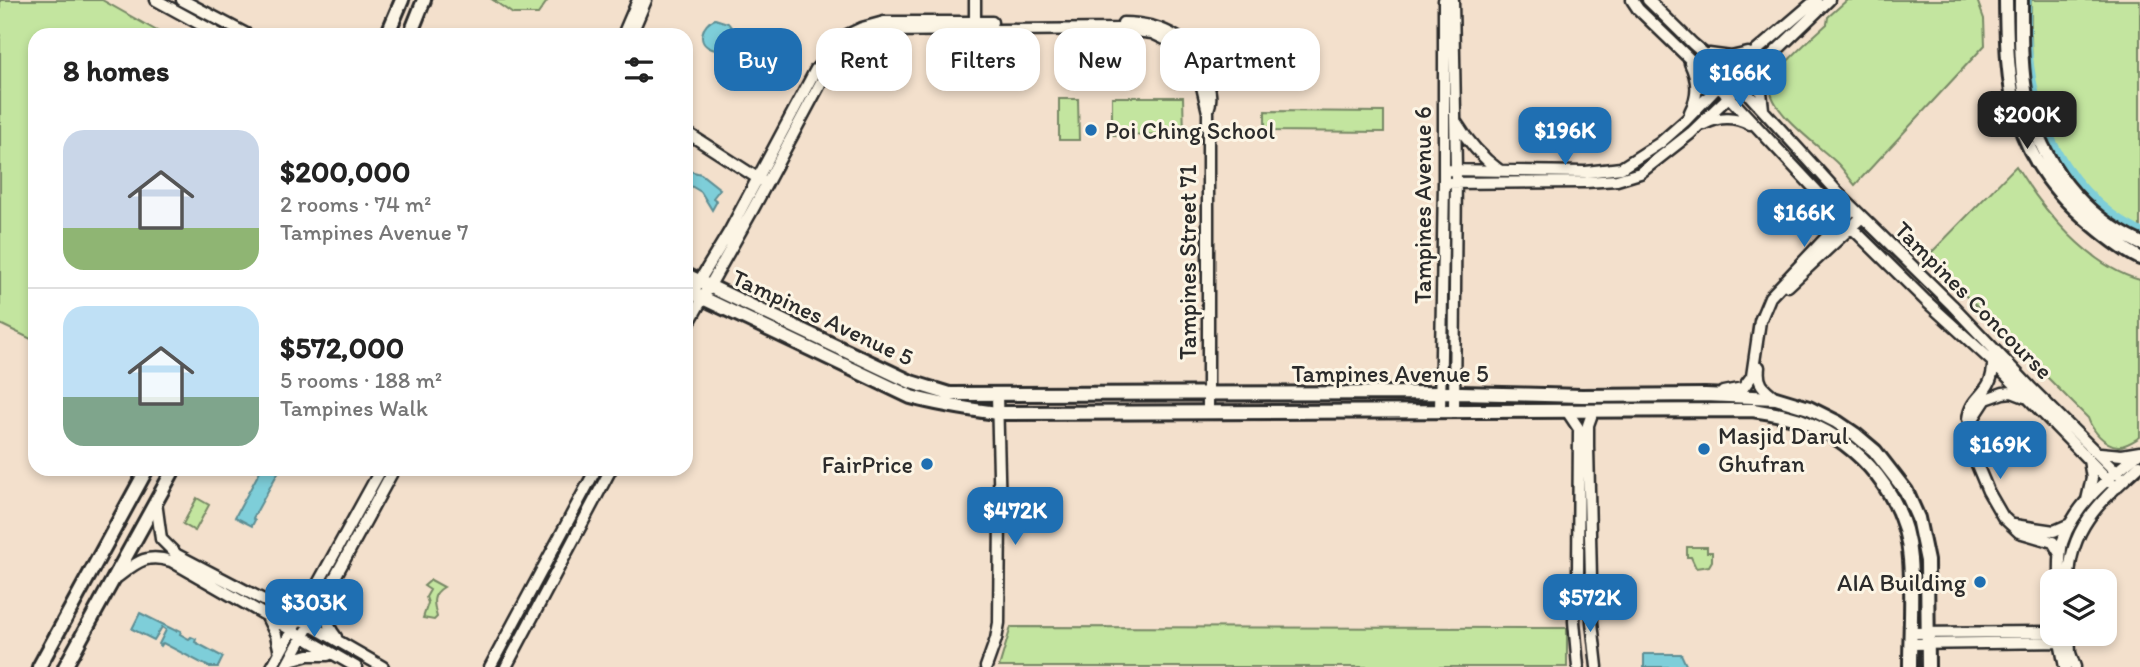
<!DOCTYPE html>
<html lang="en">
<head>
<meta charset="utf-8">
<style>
  :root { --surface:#fff; --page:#f2f2f2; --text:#222; --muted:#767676; --line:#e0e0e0; --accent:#1f6fb2 }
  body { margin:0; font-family:Itim,sans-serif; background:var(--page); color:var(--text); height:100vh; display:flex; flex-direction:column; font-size:26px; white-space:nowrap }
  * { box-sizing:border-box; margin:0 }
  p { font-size:23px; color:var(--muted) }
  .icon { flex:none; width:38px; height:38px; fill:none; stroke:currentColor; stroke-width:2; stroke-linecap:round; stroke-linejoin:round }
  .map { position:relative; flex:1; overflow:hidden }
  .side { position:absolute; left:28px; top:28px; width:665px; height:448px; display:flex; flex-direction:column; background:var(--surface); border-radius:21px; box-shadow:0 4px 10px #0003 }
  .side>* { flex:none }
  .hud { position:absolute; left:714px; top:28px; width:665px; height:63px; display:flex; gap:14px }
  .fabs { position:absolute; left:2040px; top:569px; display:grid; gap:14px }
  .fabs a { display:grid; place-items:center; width:77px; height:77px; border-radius:14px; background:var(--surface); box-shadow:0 4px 10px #0003; font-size:35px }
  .price { position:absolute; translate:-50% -60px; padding:0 16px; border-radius:14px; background:var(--accent); color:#fff; font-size:23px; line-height:46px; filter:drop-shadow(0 2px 4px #0008) }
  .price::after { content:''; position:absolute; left:50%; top:42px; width:21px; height:16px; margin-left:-10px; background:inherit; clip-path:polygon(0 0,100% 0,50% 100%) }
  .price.selected { background:#222; color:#fff }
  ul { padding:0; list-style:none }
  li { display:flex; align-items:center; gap:21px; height:175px; padding:0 35px }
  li+li { border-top:2px solid var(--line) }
  li span { display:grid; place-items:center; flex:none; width:196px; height:140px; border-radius:21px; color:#555 }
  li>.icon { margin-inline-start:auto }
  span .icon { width:84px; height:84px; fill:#fffc; stroke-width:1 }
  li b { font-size:30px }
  h2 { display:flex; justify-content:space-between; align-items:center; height:84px; padding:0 35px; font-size:30px }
  .tag { padding:0 24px; border-radius:21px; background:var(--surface); box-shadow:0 4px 10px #0003; font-size:24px; line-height:63px }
  .tag.selected { background:var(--accent); color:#fff }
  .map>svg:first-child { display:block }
  .green { fill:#c3e59f; stroke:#778865; stroke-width:2 }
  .water { fill:#7eced9; stroke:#5d8d93; stroke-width:2 }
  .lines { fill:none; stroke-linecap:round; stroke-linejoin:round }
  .canal { stroke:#7eced9; stroke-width:9 }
  .minor-casing { stroke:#2b2b2b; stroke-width:15 }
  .major-casing { stroke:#2b2b2b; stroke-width:18 }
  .minor { stroke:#fcf5e5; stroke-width:10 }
  .major { stroke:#fcf5e5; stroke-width:12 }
  .poi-dot { fill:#1f6fb2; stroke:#fcf5e5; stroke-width:2.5 }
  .labels { text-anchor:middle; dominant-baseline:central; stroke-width:6; stroke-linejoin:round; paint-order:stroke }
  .poi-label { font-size:24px; fill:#2b2b2b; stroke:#fcf5e5; text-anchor:start }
  .street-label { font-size:24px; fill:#2b2b2b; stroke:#fcf5e5 }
</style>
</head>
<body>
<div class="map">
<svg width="2140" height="667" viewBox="0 0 2140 667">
  <rect width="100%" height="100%" fill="#f3e0cc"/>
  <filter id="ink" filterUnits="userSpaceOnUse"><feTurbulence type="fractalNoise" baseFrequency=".0143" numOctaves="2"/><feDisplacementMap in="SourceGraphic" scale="14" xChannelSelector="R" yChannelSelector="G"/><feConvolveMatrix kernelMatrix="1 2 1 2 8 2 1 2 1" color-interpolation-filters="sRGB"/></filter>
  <g filter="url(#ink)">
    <!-- green -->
    <path class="green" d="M0 0H102L164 35H35V341L0 324Z
      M493 0H548L538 14H513Z
      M1847 0H1977L1984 19 1985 45 1855 185C1849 178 1844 170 1838 164 1821 147 1764 109 1771 83 1775 69 1815 35 1827 24L1828 17Z
      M2031 0H2140V230C2080 200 2040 136 2033 70 2030 47 2031 23 2031 0Z
      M1112 97H1183L1184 134 1112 135Z
      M1059 99H1078L1079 140H1059Z
      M1265 111 1384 112V132L1265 131Z
      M2016 166C2043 210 2088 266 2140 280V437C2133 441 2125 447 2118 446 2104 445 2092 430 2088 418L1927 257Z
      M197 498 209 505 195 531 183 524Z
      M1687 547H1707V552H1712V561L1709 566 1696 568 1691 557H1687Z
      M431 580 444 587C430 595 434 605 437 617L434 620 423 618 428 603 426 597 430 590 424 586Z
      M1011 627 1567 628V667H999Z"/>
    <!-- water -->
    <path class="water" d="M715 19 728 23 744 43 761 50 760 55 754 63C746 54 735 48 723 49 717 49 718 51 712 49 695 43 702 24 715 19Z
      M686 170 701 174 720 189 713 198 717 201 712 210 701 192 691 186 686 188Z
      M261 469H280L253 518 255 520 252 526 235 517Z
      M140 613 176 631 177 629 181 631 180 634 189 639 191 637 196 639 195 642 223 657 218 667H209L163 643 161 646 159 644 166 630 162 627 154 640 132 629Z
      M1644 654H1681L1687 667H1644Z"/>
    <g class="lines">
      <!-- canal -->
      <path class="canal" d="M2027 0C2022 94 2052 186 2140 232"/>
      <!-- minor casing -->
      <g class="minor-casing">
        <path id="minor" d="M156 0 220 35
          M182 0 248 35
          M1453 0 1456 170 1454 411
          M1632 0 1638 9 1728 96 1843 219 1926 301 1993 362 2116 488
          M1648 0 1693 44 1739 84 1844 199 1952 305 2030 387 2124 480
          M1123 23C1161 23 1201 41 1208 83 1210 92 1212 100 1208 110
          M975 28V0
          M623 35 638 0
          M631 35 646 0
          M1709 54 1731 57 1748 53
          M1690 63C1698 80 1699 95 1690 112
          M1763 109 1760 83 1768 59
          M1456 122C1468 142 1480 156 1499 170
          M1704 124C1720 116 1734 116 1750 124
          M686 132 762 181
          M1444 170 1586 172 1621 168 1660 143 1685 121 1734 70 1816 0
          M1444 183 1586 182 1617 180 1640 173 1691 133 1829 0
          M1788 286 1862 217
          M686 303 729 232 816 69 847 35 862 28 884 22H992
          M686 328 753 209 827 71 845 49 880 31 1118 29 1152 33 1169 41 1192 61 1200 78 1208 112V412
          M1759 367C1757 384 1763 388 1776 398
          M1723 392 1743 388 1752 376 1760 321 1770 297 1853 209
          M2025 397 2012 392 2003 393 1986 399 1969 425 1970 448 1988 491 2003 517 2019 532 2053 542 2060 554
          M1440 411 1444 183V0
          M1567 411 1579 429 1578 576 1574 621 1578 667
          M1593 411 1588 425V446L1592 622 1597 667
          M1968 419C1971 393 1994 395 1993 362
          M2100 453 2122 455 2140 452
          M2087 500 2092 478 2089 460
          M156 502 161 539 177 555 298 618 383 667
          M2014 525 2054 531 2070 524
          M116 578C136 563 145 553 171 561L356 667
          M2060 581C2060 568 2059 555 2062 543 2074 504 2110 477 2140 452
          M2069 581C2069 527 2103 499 2140 465
          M329 592C326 610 324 623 336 637
          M270 603 292 602 311 592
          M268 619 276 635 280 653
          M1910 633 2053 632
          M2069 634 2070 653 2075 667
          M2059 637 2065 667
          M1910 644 2069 642
          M290 660 308 655H328
          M272 667 381 469
          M286 667 394 469
          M490 667 596 469
          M506 667 611 469
          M986 667 996 639 999 623 1000 514 997 395"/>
      </g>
      <!-- major casing -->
      <g class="major-casing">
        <path id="major" d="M2006 0C2007 91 2011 153 2084 217 2101 232 2120 248 2140 258
          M2021 0C2021 34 2020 68 2027 101 2041 164 2082 216 2140 243
          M387 35 402 0
          M410 35 424 0
          M686 275 911 382 950 394 1461 393 1582 396 1705 395 1776 398 1809 408 1837 422 1856 435 1875 451 1906 491 1918 518 1927 561 1928 667
          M686 290 911 397C940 405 967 409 997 413L1752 410C1770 413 1788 415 1805 422 1861 444 1906 497 1910 559 1913 595 1910 631 1910 667
          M39 667 147 469
          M65 667 174 469"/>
      </g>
      <!-- minor -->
      <use href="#minor" class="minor"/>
      <!-- major -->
      <use href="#major" class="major"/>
    </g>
  </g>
  <!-- markers -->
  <g class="poi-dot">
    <circle cx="1091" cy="130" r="7"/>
    <circle cx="1704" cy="449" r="7"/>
    <circle cx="927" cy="464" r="7"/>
    <circle cx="1980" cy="582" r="7"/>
  </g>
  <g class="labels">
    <!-- poi labels -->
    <g class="poi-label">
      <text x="1105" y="130">Poi Ching School</text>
      <text x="1718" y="435">Masjid Darul<tspan x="1718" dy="28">Ghufran</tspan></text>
      <text x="913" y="464" text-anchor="end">FairPrice</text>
      <text x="1966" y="582" text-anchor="end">AIA Building</text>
    </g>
    <!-- street labels -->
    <g class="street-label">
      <text transform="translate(1422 205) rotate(-90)">Tampines Avenue 6</text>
      <text transform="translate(1187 262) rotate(-90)">Tampines Street 71</text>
      <text transform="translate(1974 300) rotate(45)">Tampines Concourse</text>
      <text transform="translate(823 317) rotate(25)">Tampines Avenue 5</text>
      <text x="1390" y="373">Tampines Avenue 5</text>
    </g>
  </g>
</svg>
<div class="fabs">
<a><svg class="icon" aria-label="layers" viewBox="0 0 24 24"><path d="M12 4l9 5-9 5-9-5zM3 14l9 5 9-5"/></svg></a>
</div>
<b class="price" style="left:1740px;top:109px">$166K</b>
<b class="price selected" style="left:2027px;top:151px">$200K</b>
<b class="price" style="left:1565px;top:167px">$196K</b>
<b class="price" style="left:1804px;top:249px">$166K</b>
<b class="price" style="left:2000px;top:481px">$169K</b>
<b class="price" style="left:1015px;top:547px">$472K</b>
<b class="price" style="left:1590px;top:634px">$572K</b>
<b class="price" style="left:314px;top:639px">$303K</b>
<div class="hud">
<a class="tag selected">Buy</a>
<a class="tag">Rent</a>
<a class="tag">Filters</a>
<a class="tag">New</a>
<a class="tag">Apartment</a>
</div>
<section class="side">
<h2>8 homes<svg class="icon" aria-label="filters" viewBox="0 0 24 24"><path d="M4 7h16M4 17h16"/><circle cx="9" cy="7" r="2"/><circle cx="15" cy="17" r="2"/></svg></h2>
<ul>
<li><span style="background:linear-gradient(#c9d6e8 70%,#8fb573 0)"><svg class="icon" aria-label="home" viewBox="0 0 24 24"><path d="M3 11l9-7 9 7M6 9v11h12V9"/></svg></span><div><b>$200,000</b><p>2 rooms · 74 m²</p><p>Tampines Avenue 7</p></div></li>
<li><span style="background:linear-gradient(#bfe0f5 65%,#7fa58c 0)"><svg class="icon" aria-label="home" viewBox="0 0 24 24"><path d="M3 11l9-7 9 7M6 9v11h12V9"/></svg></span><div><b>$572,000</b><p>5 rooms · 188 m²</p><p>Tampines Walk</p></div></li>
</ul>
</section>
</div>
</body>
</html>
